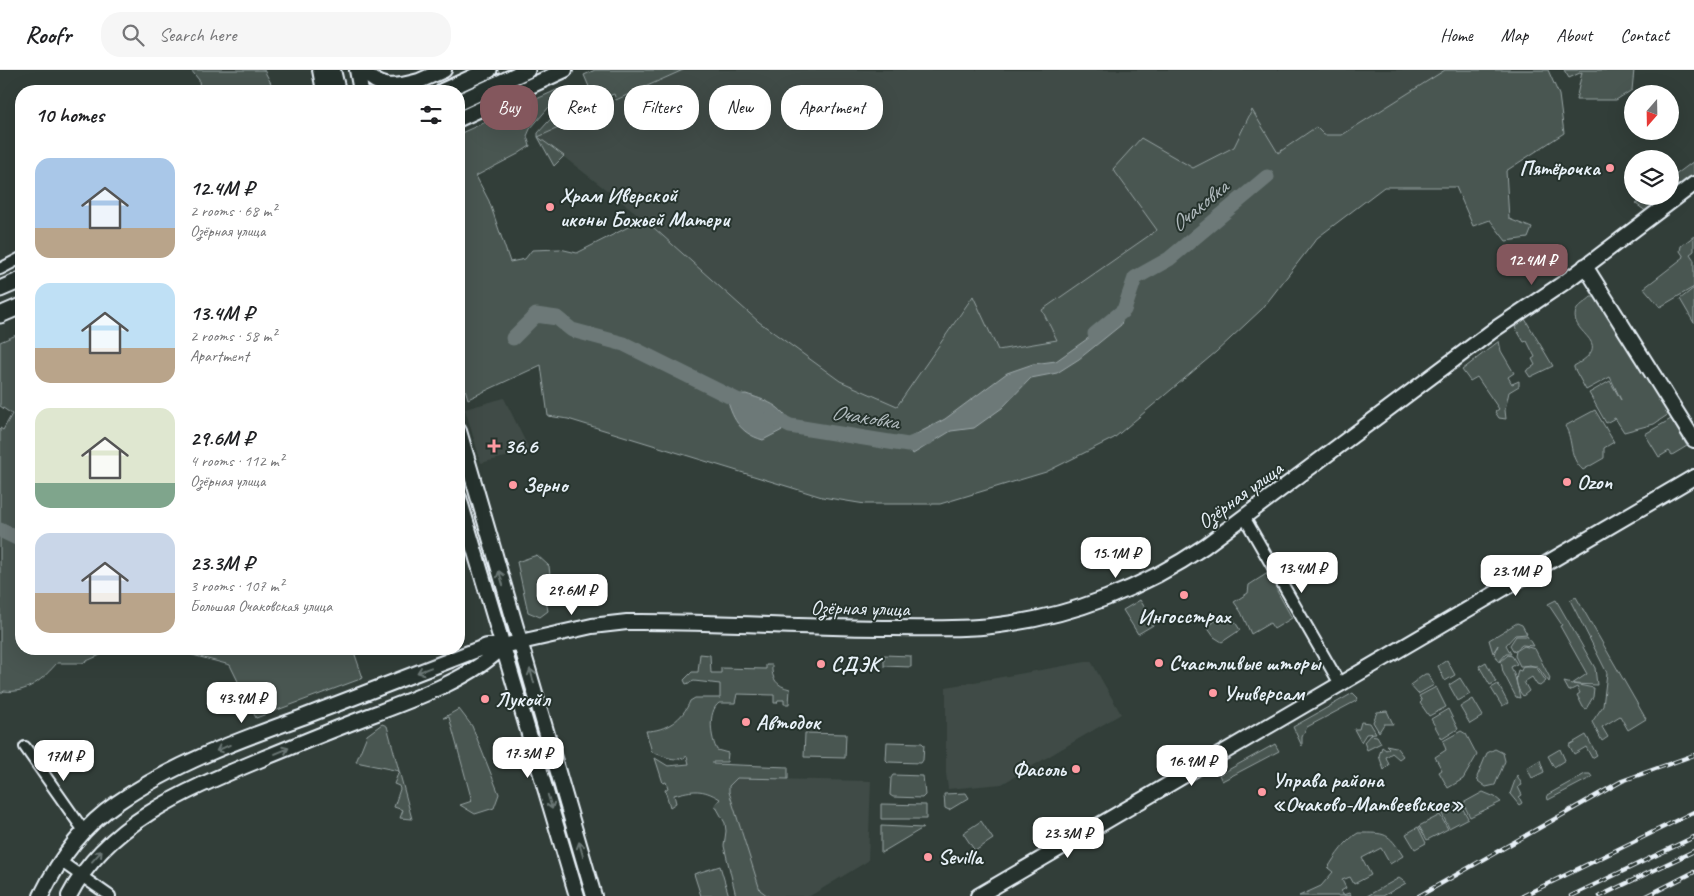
<!DOCTYPE html>
<html lang="en">
<head>
<meta charset="utf-8">
<style>
  :root { --surface:#fff; --page:#f6f6f6; --text:#202124; --muted:#757577; --line:#e0e0e0; --accent:#84575d }
  body { margin:0; font-family:Caveat,sans-serif; background:var(--page); color:var(--text); height:100vh; display:flex; flex-direction:column; font-size:19px; white-space:nowrap }
  * { box-sizing:border-box; margin:0 }
  p { font-size:16px; color:var(--muted) }
  .icon { flex:none; width:28px; height:28px; fill:none; stroke:currentColor; stroke-width:2; stroke-linecap:round; stroke-linejoin:round }
  .map { position:relative; flex:1; overflow:hidden }
  .sheet { position:absolute; left:15px; top:15px; width:450px; height:570px; display:flex; flex-direction:column; background:var(--surface); border-radius:20px; box-shadow:0 5px 20px #0002 }
  .sheet>* { flex:none }
  .guide { position:absolute; left:480px; top:15px; width:475px; height:45px; display:flex; gap:10px }
  .needle { width:32px; rotate:200deg }
  .fabs { position:absolute; left:1624px; top:15px; display:grid; gap:10px }
  .fabs a { display:grid; place-items:center; width:55px; height:55px; border-radius:50%; background:var(--surface); box-shadow:0 5px 20px #0002; font-size:25px }
  .price { position:absolute; translate:-50% -42px; padding:0 11px; border-radius:10px; background:#fff; color:#222; font-size:16px; line-height:32px; filter:drop-shadow(0 1px 2px #0008) }
  .price::after { content:''; position:absolute; left:50%; top:30px; width:15px; height:11px; margin-left:-8px; background:inherit; clip-path:polygon(0 0,100% 0,50% 100%) }
  .price.on { background:var(--accent); color:#fff }
  ul { padding:0; list-style:none }
  li { display:flex; align-items:center; gap:15px; height:125px; padding:0 20px }
  li span { display:grid; place-items:center; flex:none; width:140px; height:100px; border-radius:15px; color:#555 }
  li>.icon { margin-inline-start:auto }
  span .icon { width:60px; height:60px; fill:#fffc; stroke-width:1 }
  li b { font-size:21px }
  h2 { display:flex; justify-content:space-between; align-items:center; height:60px; padding:0 20px; font-size:21px }
  .pill { padding:0 18px; border-radius:20px; background:var(--surface); box-shadow:0 5px 20px #0002; font-size:18px; line-height:45px }
  .pill.on { background:var(--accent); color:#fff }
  header { display:flex; align-items:center; gap:30px; box-sizing:border-box; height:70px; padding:0 25px; background:var(--surface); border-bottom:1px solid var(--line) }
  header strong { font-size:24px }
  nav { display:flex; gap:28px; margin-inline-start:auto; font-size:18px }
  .search { width:350px; height:45px; background:var(--page); display:flex; align-items:center; gap:12px; box-sizing:border-box; padding:0 18px; border-radius:20px; color:var(--muted); font-size:19px }
  .map>svg:first-child { display:block }
  .built { fill:#3f4b46 }
  .green { fill:#495651; stroke:#98a4a4 }
  .water { fill:#6d7978; stroke:#9ea9ab }
  .lines { fill:none; stroke-linecap:round; stroke-linejoin:round }
  .river { stroke:#6d7978; stroke-width:15 }
  .street-casing { stroke:#e8f1f8; stroke-width:14 }
  .secondary-casing { stroke:#e8f1f8; stroke-width:18 }
  .primary-casing { stroke:#e8f1f8; stroke-width:19 }
  .street { stroke:#26332d; stroke-width:10 }
  .secondary { stroke:#26332d; stroke-width:14 }
  .primary { stroke:#26332d; stroke-width:15 }
  .rail-casing { stroke:#e8f1f8; stroke-width:4.5 }
  .rail { stroke:#26332d; stroke-width:2.5; stroke-dasharray:8; stroke-linecap:butt }
  .oneway { stroke:#6a7674 }
  .poi-dot { fill:#ff9aa2; stroke:#26332d; stroke-width:2 }
  .labels { text-anchor:middle; dominant-baseline:central; stroke-width:4; stroke-linejoin:round; paint-order:stroke }
  .poi-label { font-size:21px; font-weight:bold; fill:#e8f1f8; stroke:#26332d; text-anchor:start }
  .street-label { font-size:21px; fill:#e8f1f8; stroke:#26332d }
  .water-label { font-size:22px; font-style:italic; fill:#b1bbbe; stroke:#26332d }
</style>
</head>
<body>
<header>
<strong>Roofr</strong>
<div class="search"><svg class="icon" aria-label="search" viewBox="0 0 24 24"><circle cx="10" cy="10" r="6"/><path d="M15 15l6 6"/></svg>Search here</div>
<nav><a>Home</a><a>Map</a><a>About</a><a>Contact</a></nav>
</header>
<div class="map">
<svg width="1694" height="826" viewBox="0 0 1694 826">
  <rect width="100%" height="100%" fill="#323e39"/>
  <filter id="ink" filterUnits="userSpaceOnUse"><feTurbulence type="fractalNoise" baseFrequency=".02" numOctaves="2"/><feDisplacementMap in="SourceGraphic" scale="10" xChannelSelector="R" yChannelSelector="G"/><feConvolveMatrix kernelMatrix="1 2 1 2 8 2 1 2 1" color-interpolation-filters="sRGB"/></filter>
  <g filter="url(#ink)">
    <!-- built -->
    <path class="built" d="M683 0H1463L1342 65H1324L1316 57 1278 83 1251 40 1234 77 1193 99H1113L1158 160 1042 240 1057 270 997 280 972 226 897 336 840 311 759 252 644 149 538 67Z
      M504 328 530 381 481 393 465 339Z
      M1091 591 1121 644 1002 714 948 719 946 703V617Z
      M724 708 871 711 868 791 810 826H751Z"/>
    <!-- green -->
    <path class="green" d="M191 0H264L275 21H200L199 10Z
      M595 0H683L616 30 614 24 595 31 584 5Z
      M1445 0H1548L1559 25 1564 63 1506 101 1509 149 1532 158 1528 168 1506 171 1490 150 1473 156 1456 117H1384L1317 168 1262 239 1216 282 1114 368 1046 402 940 434H865L822 427 568 349 548 346 541 295 468 329 459 298V64L561 18 562 22 530 59 527 66 530 76 518 84 476 106 489 131 510 192 525 189 532 180 560 179 577 183 644 149 759 252 840 311 897 336 973 226 998 280 1057 270 1042 240 1157 160 1113 99 1141 68 1193 98 1234 77 1252 40 1278 83 1316 57 1324 65H1342Z
      M1564 0H1634L1632 20 1616 30H1576L1582 2 1569 8Z
      M574 23 580 25 590 44 538 67 564 86 554 96 538 67V63Z
      M1694 91V105L1670 124V109Z
      M1647 126H1667L1647 142 1636 134Z
      M1694 166V181L1690 184 1694 190V217L1660 237 1644 218 1684 187 1680 181 1681 176Z
      M1694 218V253L1680 229Z
      M1591 227H1595L1669 344 1654 354 1624 362 1615 348 1606 353 1589 323 1610 311 1621 330 1610 307 1586 320 1574 298V296C1618 271 1568 265 1576 241 1578 236 1587 231 1591 227Z
      M1525 249 1553 296 1530 307 1526 301 1535 295 1532 289 1535 287 1527 271 1524 272 1515 257Z
      M21 263V579H114L82 593H57C43 609 27 624 4 621L0 624V358L3 360 12 344 0 336V272Z
      M1499 271 1501 281 1514 303 1508 307 1512 314 1519 311V316L1509 322 1505 340 1506 349 1499 348 1495 342 1499 339 1477 307 1470 311 1462 300Z
      M1595 340 1614 372 1604 378V388L1583 400C1568 387 1574 371 1565 356Z
      M1671 349 1687 376 1672 385 1669 381 1659 387 1645 364Z
      M537 485 549 496 551 515 541 521 545 525 548 541 540 547 528 542 517 492Z
      M1274 499 1278 507 1277 521 1292 548 1274 559 1270 553 1251 564 1241 542 1234 532 1248 523 1249 515Z
      M1576 527 1646 649 1628 660 1620 646 1602 657 1608 667 1602 671 1592 652 1603 636 1607 603 1570 530Z
      M1140 530 1155 554 1138 564 1123 540Z
      M1556 530 1595 598 1597 615 1573 614 1594 618 1593 627 1586 639 1583 637 1577 625 1580 623 1577 617 1569 621 1564 612 1572 614 1587 604 1560 556 1562 555 1548 534Z
      M1232 547 1240 560 1222 572 1214 567 1207 557 1218 549 1221 553Z
      M1517 553 1522 555 1527 564 1515 565 1506 575 1511 584H1506L1499 592 1495 584 1498 575 1493 583 1489 570Z
      M1516 566H1527L1533 576 1522 575 1514 582 1510 575Z
      M1524 576 1535 579 1550 608 1549 612 1537 596H1520L1515 586 1516 581Z
      M170 579H353L363 608 256 648 230 595Z
      M700 584 710 585 711 603H721V598L766 599V595H772C771 609 777 616 790 619L789 634H784V630H778L777 633H774V625L737 624 735 633H719C707 642 711 669 717 680L728 683 727 692H713V694L788 697V709L737 708 729 716V722L760 820 768 826H736L724 776 726 761 725 753 715 735 720 729C702 718 693 720 674 725L676 733 670 737 665 720 668 718 666 712 663 713 655 688 668 696 689 694 687 686C677 693 663 686 652 682L646 661C666 661 683 649 690 631L695 628H720V614L694 611 686 614 684 610 692 602H698Z
      M884 585 911 586V597L884 596Z
      M1508 585 1512 586 1517 594 1511 597C1515 605 1518 618 1520 628L1516 627 1503 602 1501 591Z
      M1447 590 1455 605 1445 611 1438 596Z
      M1486 592 1496 612 1490 615 1479 596Z
      M1530 595 1536 597 1546 611 1540 616 1537 615 1532 607 1524 612 1529 621 1523 626C1516 618 1515 609 1518 600L1521 601 1523 596Z
      M1425 604H1428L1434 615 1418 624 1410 615Z
      M1460 608 1470 624 1458 631 1449 615Z
      M1498 614 1508 633 1502 636 1491 618Z
      M1436 617 1446 637 1429 646 1420 633 1422 631 1419 626Z
      M1353 623 1358 628 1356 631 1307 657 1302 667V676L1293 657Z
      M1473 629 1483 646 1470 654 1460 637Z
      M459 639 472 656 499 724 494 738 475 744 460 735 472 731 449 647 443 648Z
      M1448 639 1458 659 1442 669 1431 649Z
      M1387 641 1393 654H1384L1379 662 1373 652 1377 642Z
      M1361 652 1370 653 1376 663 1366 664 1361 672 1354 659H1359Z
      M382 654 387 656 412 749 400 748 403 740 394 737 400 719 399 716 394 714 399 701 356 692 367 665Z
      M1461 661 1466 664 1477 685 1463 709 1448 718 1439 702 1442 700 1435 687 1446 680 1443 671Z
      M805 663 846 664 845 688 804 687Z
      M1370 665 1377 666 1381 673 1367 680 1364 672Z
      M1586 665 1597 685 1592 688 1586 677 1574 684 1569 675Z
      M887 672 922 673 924 675 923 690 921 693 888 692 886 690Z
      M1275 674 1279 681 1222 711 1219 705Z
      M1386 675 1396 677 1403 686 1399 689 1392 683 1386 687 1389 695 1384 700 1379 686 1382 677 1386 680 1389 678Z
      M1495 679 1503 683 1505 691 1495 715 1486 717 1478 711 1477 707 1487 683Z
      M1560 679 1565 690 1554 697 1548 686Z
      M1540 690 1544 702 1532 708 1527 698Z
      M1585 704H1590L1592 707 1548 730 1547 725Z
      M893 705 923 706 925 725 922 728 893 727 890 725 891 708Z
      M1517 705 1522 715 1518 717 1522 725 1519 727 1522 733 1519 735 1510 724Z
      M1483 722 1495 727 1501 732 1470 747 1463 733Z
      M966 723 969 728 949 740 945 738 944 724Z
      M881 734 926 735V749H881Z
      M1460 734 1468 748 1449 758 1442 744Z
      M1440 745 1448 759 1427 770 1419 756Z
      M981 751 993 769 975 781 963 763Z
      M881 756 923 758 881 783Z
      M1418 757 1426 773 1415 779 1406 764Z
      M1358 763C1386 763 1388 762 1403 786L1390 794 1381 778 1362 788 1371 805 1354 814 1350 807 1342 810 1346 818 1341 821 1343 825 1349 823 1351 826H1299L1321 816 1333 802 1328 798C1335 786 1346 770 1358 763Z
      M720 796 729 826H701L694 804Z
      M1399 808 1406 813 1383 826H1367Z"/>
    <!-- water -->
    <path class="water" d="M1124 240 1121 255 1079 289 1057 303 1031 308 1002 338 974 358 951 361 913 384 908 375 911 367 945 349 1007 303 1033 294 1056 291 1111 252Z
      M746 324C764 330 784 335 790 356L763 370C739 363 732 348 726 325Z"/>
    <g class="lines">
      <!-- river -->
      <path class="river" d="M1095 264 1124 240 1135 208 1169 189 1267 107
        M513 268 536 245 557 248 572 260 624 274 745 334
        M772 347 790 356 908 375 927 368
        M0 460 21 470"/>
      <!-- street casing -->
      <g class="street-casing">
        <path id="street" d="M0 199 21 188
          M1244 447 1340 614
          M25 677 84 761
          M60 791 110 826"/>
      </g>
      <!-- secondary casing -->
      <g class="secondary-casing">
        <path id="secondary" d="M320 0 324 21
          M333 0 338 21
          M357 0 361 21
          M362 0C382 20 393 18 419 11
          M410 15 444 0
          M459 49 565 0
          M1585 196 1694 370
          M459 361 594 826
          M459 428 577 826
          M41 826C59 789 83 756 117 733 173 694 239 670 303 647 364 623 426 600 487 576H503L592 556 627 552C716 551 804 558 893 558 928 558 963 560 999 555 1072 546 1144 518 1205 476L1495 259 1565 212 1694 114
          M69 826C108 751 190 719 264 688 301 673 339 657 377 643 417 628 474 607 503 576
          M978 826 1694 407"/>
      </g>
      <!-- primary casing -->
      <g class="primary-casing">
        <path id="primary" d="M443 21 489 0
          M459 32 527 0
          M0 219 21 210
          M0 245 21 236"/>
      </g>
      <!-- street -->
      <use href="#street" class="street"/>
      <!-- secondary -->
      <use href="#secondary" class="secondary"/>
      <!-- primary -->
      <use href="#primary" class="primary"/>
      <!-- rail casing -->
      <g class="rail-casing">
        <path id="rail" d="M1419 826 1622 711 1694 685
          M1523 826 1694 742
          M1571 826 1694 767
          M1600 826 1694 781
          M1647 826 1694 802"/>
      </g>
      <!-- rail -->
      <use href="#rail" class="rail"/>
    </g>
    <!-- one-way arrows -->
    <defs><path id="oneway-shaft" d="M-6 0H5M1.5-3L5.5 0L1.5 3" fill="none" stroke-width="1.6" stroke-linecap="round" stroke-linejoin="round" transform="scale(1.25)"/></defs>
    <g class="oneway">
      <use href="#oneway-shaft" transform="translate(501 508) rotate(-106)"/>
      <use href="#oneway-shaft" transform="translate(424 600) rotate(159)"/>
      <use href="#oneway-shaft" transform="translate(532 606) rotate(-106)"/>
      <use href="#oneway-shaft" transform="translate(223 678) rotate(156)"/>
      <use href="#oneway-shaft" transform="translate(282 681) rotate(-23)"/>
      <use href="#oneway-shaft" transform="translate(550 732) rotate(73)"/>
      <use href="#oneway-shaft" transform="translate(581 779) rotate(-106)"/>
      <use href="#oneway-shaft" transform="translate(97 786) rotate(-48)"/>
    </g>
  </g>
  <!-- markers -->
  <g class="poi-dot">
    <circle cx="1610" cy="98" r="5"/>
    <circle cx="550" cy="137" r="5"/>
    <path d="M491.5 368.5h5v5h5v5h-5v5h-5v-5h-5v-5h5z"/>
    <circle cx="1567" cy="412" r="5"/>
    <circle cx="513" cy="415" r="5"/>
    <circle cx="1184" cy="525" r="5"/>
    <circle cx="1159" cy="593" r="5"/>
    <circle cx="821" cy="594" r="5"/>
    <circle cx="1213" cy="623" r="5"/>
    <circle cx="485" cy="629" r="5"/>
    <circle cx="746" cy="652" r="5"/>
    <circle cx="1076" cy="699" r="5"/>
    <circle cx="1262" cy="722" r="5"/>
    <circle cx="928" cy="787" r="5"/>
  </g>
  <g class="labels">
    <!-- poi labels -->
    <g class="poi-label">
      <text x="1600" y="98" text-anchor="end">Пятёрочка</text>
      <text x="560" y="125">Храм Иверской<tspan x="560" dy="24">иконы Божьей Матери</tspan></text>
      <text x="504" y="376">36,6</text>
      <text x="1577" y="412">Ozon</text>
      <text x="523" y="415">Зерно</text>
      <text x="1184" y="546" text-anchor="middle">Ингосстрах</text>
      <text x="1169" y="593">Счастливые шторы</text>
      <text x="831" y="594">СДЭК</text>
      <text x="1223" y="623">Универсам</text>
      <text x="495" y="629">Лукойл</text>
      <text x="756" y="652">Автодок</text>
      <text x="1066" y="699" text-anchor="end">Фасоль</text>
      <text x="1272" y="710">Управа района<tspan x="1272" dy="24">«Очаково-Матвеевское»</tspan></text>
      <text x="938" y="787">Sevilla</text>
    </g>
    <!-- street labels -->
    <g class="street-label">
      <text transform="translate(1240 425) rotate(-36)">Озёрная улица</text>
      <text transform="translate(860 538) rotate(1)">Озёрная улица</text>
    </g>
    <!-- water labels -->
    <g class="water-label">
      <text transform="translate(1199 136) rotate(-40)">Очаковка</text>
      <text transform="translate(865 347) rotate(9)">Очаковка</text>
    </g>
  </g>
</svg>
<div class="fabs">
<a><svg class="needle" viewBox="-14 -14 28 28"><path d="M0-13l5 13h-10z" fill="#e53935"/><path d="M0 13l5-13h-10z" fill="#757577"/></svg></a>
<a><svg class="icon" aria-label="layers" viewBox="0 0 24 24"><path d="M12 4l9 5-9 5-9-5zM3 14l9 5 9-5"/></svg></a>
</div>
<b class="price on" style="left:1532px;top:216px">12.4M ₽</b>
<b class="price" style="left:1116px;top:509px">15.1M ₽</b>
<b class="price" style="left:1302px;top:524px">13.4M ₽</b>
<b class="price" style="left:1516px;top:527px">23.1M ₽</b>
<b class="price" style="left:572px;top:546px">29.6M ₽</b>
<b class="price" style="left:242px;top:654px">43.9M ₽</b>
<b class="price" style="left:528px;top:709px">17.3M ₽</b>
<b class="price" style="left:64px;top:712px">17M ₽</b>
<b class="price" style="left:1192px;top:717px">16.9M ₽</b>
<b class="price" style="left:1068px;top:789px">23.3M ₽</b>
<div class="guide">
<a class="pill on">Buy</a>
<a class="pill">Rent</a>
<a class="pill">Filters</a>
<a class="pill">New</a>
<a class="pill">Apartment</a>
</div>
<section class="sheet">
<h2>10 homes<svg class="icon" aria-label="filters" viewBox="0 0 24 24"><path d="M4 7h16M4 17h16"/><circle cx="9" cy="7" r="2"/><circle cx="15" cy="17" r="2"/></svg></h2>
<ul>
<li><span style="background:linear-gradient(#a9c7e8 70%,#b9a48a 0)"><svg class="icon" aria-label="home" viewBox="0 0 24 24"><path d="M3 11l9-7 9 7M6 9v11h12V9"/></svg></span><div><b>12.4M ₽</b><p>2 rooms · 68 m²</p><p>Озёрная улица</p></div></li>
<li><span style="background:linear-gradient(#bfe0f5 65%,#b9a48a 0)"><svg class="icon" aria-label="home" viewBox="0 0 24 24"><path d="M3 11l9-7 9 7M6 9v11h12V9"/></svg></span><div><b>13.4M ₽</b><p>2 rooms · 58 m²</p><p>Apartment</p></div></li>
<li><span style="background:linear-gradient(#dfe7d0 75%,#7fa58c 0)"><svg class="icon" aria-label="home" viewBox="0 0 24 24"><path d="M3 11l9-7 9 7M6 9v11h12V9"/></svg></span><div><b>29.6M ₽</b><p>4 rooms · 112 m²</p><p>Озёрная улица</p></div></li>
<li><span style="background:linear-gradient(#c9d6e8 60%,#b9a48a 0)"><svg class="icon" aria-label="home" viewBox="0 0 24 24"><path d="M3 11l9-7 9 7M6 9v11h12V9"/></svg></span><div><b>23.3M ₽</b><p>3 rooms · 107 m²</p><p>Большая Очаковская улица</p></div></li>
</ul>
</section>
</div>
</body>
</html>
